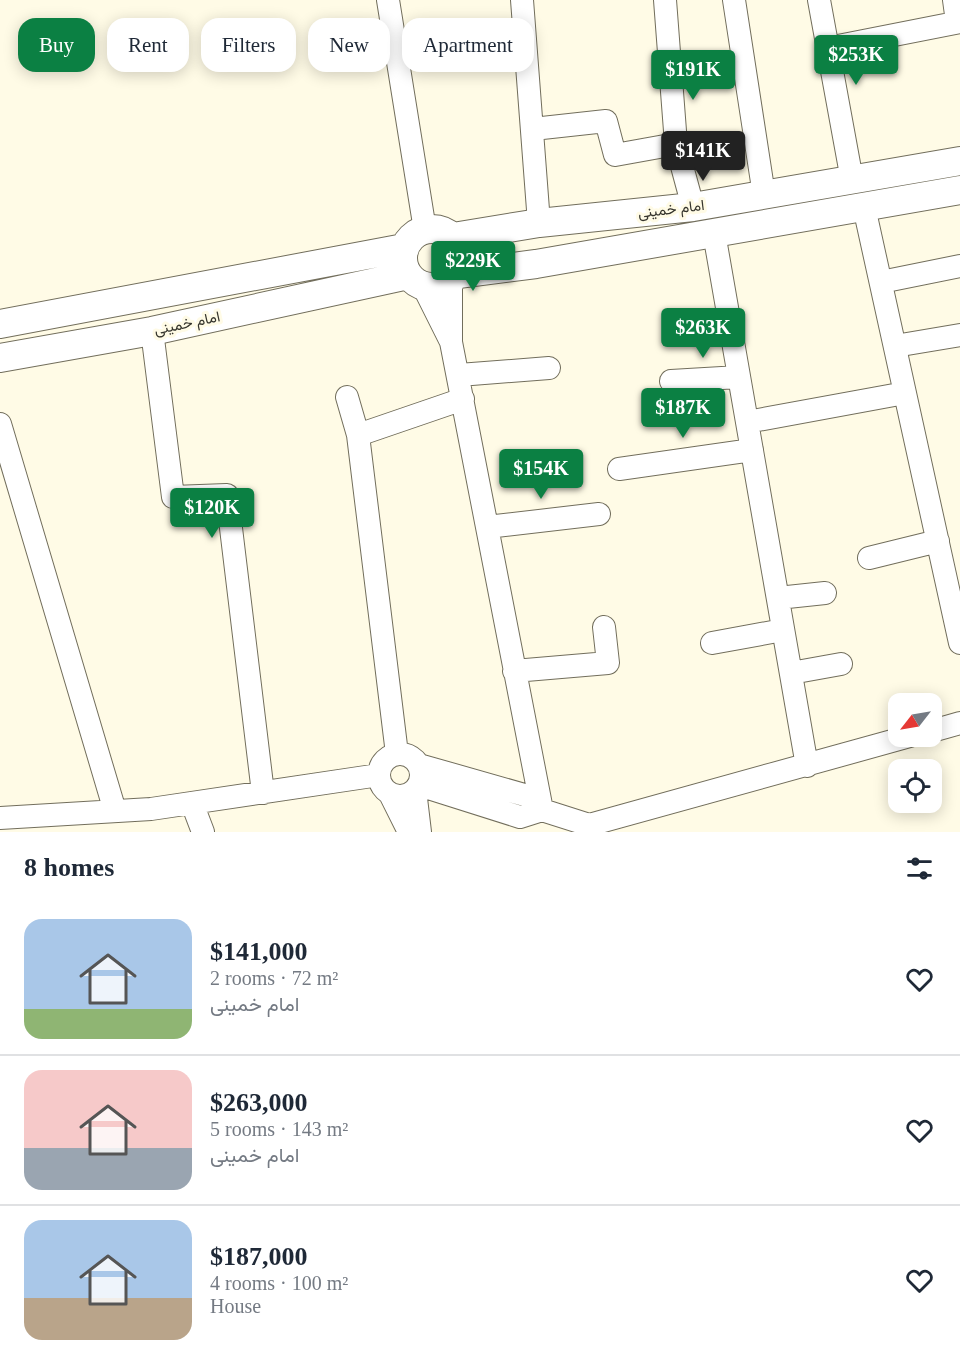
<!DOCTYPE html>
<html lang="en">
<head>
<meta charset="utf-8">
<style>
  :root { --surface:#fff; --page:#f6f6f7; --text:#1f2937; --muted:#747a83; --line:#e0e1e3; --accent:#0b8043 }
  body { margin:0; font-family:"Times New Roman",Vazirmatn,serif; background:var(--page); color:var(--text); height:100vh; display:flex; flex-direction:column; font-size:22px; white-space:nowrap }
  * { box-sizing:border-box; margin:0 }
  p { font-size:20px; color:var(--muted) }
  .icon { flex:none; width:33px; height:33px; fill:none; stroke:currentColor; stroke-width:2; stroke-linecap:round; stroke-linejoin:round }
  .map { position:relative; height:832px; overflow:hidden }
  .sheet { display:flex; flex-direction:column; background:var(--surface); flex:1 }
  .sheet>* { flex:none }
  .banner { position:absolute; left:18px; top:18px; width:600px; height:54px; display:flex; gap:12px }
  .needle { width:39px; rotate:239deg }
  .controls { position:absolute; left:888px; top:693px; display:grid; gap:12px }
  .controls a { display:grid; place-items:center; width:54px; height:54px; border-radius:12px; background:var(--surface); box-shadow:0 3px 15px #0003; font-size:30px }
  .price { position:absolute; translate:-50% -51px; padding:0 14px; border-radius:6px; background:var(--accent); color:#fff; font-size:20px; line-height:39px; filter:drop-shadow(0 2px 3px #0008) }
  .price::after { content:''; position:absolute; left:50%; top:36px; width:18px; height:14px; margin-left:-9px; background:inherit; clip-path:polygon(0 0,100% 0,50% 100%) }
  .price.on { background:#222; color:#fff }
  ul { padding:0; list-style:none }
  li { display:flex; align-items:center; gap:18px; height:150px; padding:0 24px }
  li+li { border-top:2px solid var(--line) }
  li span { display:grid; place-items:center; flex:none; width:168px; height:120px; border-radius:18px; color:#555 }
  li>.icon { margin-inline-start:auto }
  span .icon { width:72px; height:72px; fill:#fffc; stroke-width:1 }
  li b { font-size:26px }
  h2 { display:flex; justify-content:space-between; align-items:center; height:72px; padding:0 24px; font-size:26px }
  .tag { padding:0 21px; border-radius:18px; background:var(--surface); box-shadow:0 3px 15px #0003; font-size:21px; line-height:54px }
  .tag.on { background:var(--accent); color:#fff }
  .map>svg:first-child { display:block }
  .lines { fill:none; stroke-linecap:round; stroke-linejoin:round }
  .minor-casing { stroke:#726e5c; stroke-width:24 }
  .major-casing { stroke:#726e5c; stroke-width:30 }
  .minor { stroke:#fff; stroke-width:22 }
  .major { stroke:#fff; stroke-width:28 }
  .labels { text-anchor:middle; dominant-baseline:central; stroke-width:6; stroke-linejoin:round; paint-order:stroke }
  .street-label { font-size:15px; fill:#36352d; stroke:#fffbe6 }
</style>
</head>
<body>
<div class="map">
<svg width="960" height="832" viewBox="0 0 960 832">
  <rect width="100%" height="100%" fill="#fffbe6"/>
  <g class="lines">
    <!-- minor casing -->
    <g class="minor-casing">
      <path id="minor" d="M388 0 425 230
        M522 0 539 223
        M665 0 676 144 693 207
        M734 0 764 195
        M819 0 852 180
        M954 0 957 22
        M828 48 960 22
        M533 129 606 121 615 155 676 144
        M864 207 960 643
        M714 233 807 766
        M881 282 960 266
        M423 286 451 342V281
        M152 331 173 497 227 495 263 793
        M451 342 542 810 589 825 910 736
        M895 346 960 335
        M459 375 549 368
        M671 381 739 377
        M347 397 358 435 397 754
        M747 422 905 393
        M0 424 115 811
        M358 435 463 399
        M619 469 752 450
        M487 527 599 514
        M869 558 938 541
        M778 598 825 593
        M712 643 783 630
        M514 671 608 663 604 627
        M791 673 841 664
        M932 731 960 723
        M379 775a21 21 0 1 1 42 0a21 21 0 1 1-42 0Z
        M419 765 528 796 542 810 520 817 419 785
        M415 790 420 832
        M390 794 409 832
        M192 803 203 832
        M0 818 151 809 379 775"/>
    </g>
    <!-- major casing -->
    <g class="major-casing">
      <path id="major" d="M403 258a29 29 0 1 1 58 0a29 29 0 1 1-58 0Z
        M453 237 539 223 693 207 960 161
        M458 274 536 264 960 190
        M0 324 404 248
        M0 358 152 331 408 275"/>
    </g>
    <!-- minor -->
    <use href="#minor" class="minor"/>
    <!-- major -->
    <use href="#major" class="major"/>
  </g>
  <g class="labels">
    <!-- street labels -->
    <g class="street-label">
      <text transform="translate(671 209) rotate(-7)">امام خمینی</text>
      <text transform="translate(187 323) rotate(-12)">امام خمینی</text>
    </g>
  </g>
</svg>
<div class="controls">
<a><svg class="needle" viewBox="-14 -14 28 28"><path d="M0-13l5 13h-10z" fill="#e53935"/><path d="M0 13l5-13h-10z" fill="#747a83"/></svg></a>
<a><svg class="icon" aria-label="locate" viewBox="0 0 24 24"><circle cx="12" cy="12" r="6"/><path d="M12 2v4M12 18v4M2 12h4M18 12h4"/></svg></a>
</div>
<b class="price" style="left:856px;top:86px">$253K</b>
<b class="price" style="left:693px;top:101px">$191K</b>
<b class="price on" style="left:703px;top:182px">$141K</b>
<b class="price" style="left:473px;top:292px">$229K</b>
<b class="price" style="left:703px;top:359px">$263K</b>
<b class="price" style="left:683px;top:439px">$187K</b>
<b class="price" style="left:541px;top:500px">$154K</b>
<b class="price" style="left:212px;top:539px">$120K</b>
<div class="banner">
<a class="tag on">Buy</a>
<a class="tag">Rent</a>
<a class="tag">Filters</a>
<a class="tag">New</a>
<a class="tag">Apartment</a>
</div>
</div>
<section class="sheet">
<h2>8 homes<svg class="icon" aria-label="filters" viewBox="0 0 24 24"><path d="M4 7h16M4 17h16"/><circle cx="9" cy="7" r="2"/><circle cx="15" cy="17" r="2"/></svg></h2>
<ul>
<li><span style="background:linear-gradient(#a9c7e8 75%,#8fb573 0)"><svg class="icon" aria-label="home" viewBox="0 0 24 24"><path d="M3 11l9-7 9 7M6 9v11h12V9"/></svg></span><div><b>$141,000</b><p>2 rooms · 72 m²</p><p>امام خمینی</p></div><svg class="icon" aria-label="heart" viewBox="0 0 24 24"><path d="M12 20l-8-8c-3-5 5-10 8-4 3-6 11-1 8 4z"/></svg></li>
<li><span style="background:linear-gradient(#f6c9c9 65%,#9aa5b1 0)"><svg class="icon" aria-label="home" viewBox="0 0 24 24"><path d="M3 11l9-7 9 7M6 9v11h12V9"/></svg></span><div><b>$263,000</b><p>5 rooms · 143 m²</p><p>امام خمینی</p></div><svg class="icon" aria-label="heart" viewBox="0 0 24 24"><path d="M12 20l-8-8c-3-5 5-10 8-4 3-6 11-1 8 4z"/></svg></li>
<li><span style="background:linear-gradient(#a9c7e8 65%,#b9a48a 0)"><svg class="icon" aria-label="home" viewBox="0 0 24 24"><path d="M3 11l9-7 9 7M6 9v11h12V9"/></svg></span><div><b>$187,000</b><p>4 rooms · 100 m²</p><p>House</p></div><svg class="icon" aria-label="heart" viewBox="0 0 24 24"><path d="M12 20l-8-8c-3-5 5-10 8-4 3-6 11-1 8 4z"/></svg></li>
</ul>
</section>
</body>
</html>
